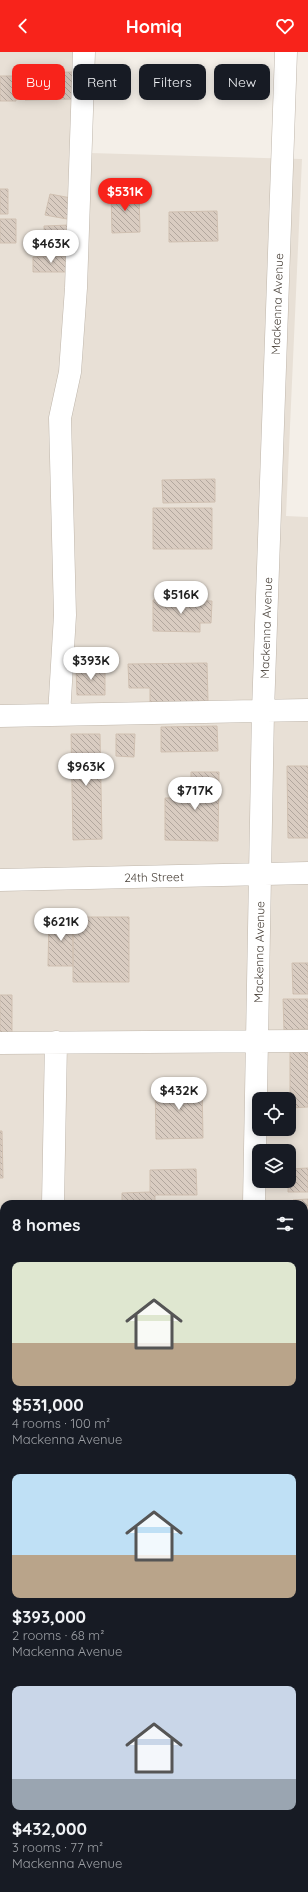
<!DOCTYPE html>
<html lang="en">
<head>
<meta charset="utf-8">
<style>
  :root { --surface:#171b24; --page:#20242c; --text:#f1f3f6; --muted:#9ea1a6; --accent:#f8231b }
  body { margin:0; font-family:Quicksand,sans-serif; background:var(--page); color:var(--text); height:100vh; display:flex; flex-direction:column; font-size:15px; white-space:nowrap }
  * { box-sizing:border-box; margin:0 }
  p { font-size:13px; color:var(--muted) }
  .icon { flex:none; width:22px; height:22px; fill:none; stroke:currentColor; stroke-width:2; stroke-linecap:round; stroke-linejoin:round }
  .map { position:relative; flex:1; overflow:hidden }
  .details { position:absolute; left:0px; top:1148px; width:308px; height:692px; display:flex; flex-direction:column; background:var(--surface); border-radius:12px 12px 0 0; box-shadow:0 2px 10px #0003 }
  .details>* { flex:none }
  .top-card { position:absolute; left:12px; top:12px; width:284px; height:36px; display:flex; gap:8px }
  .fabs { position:absolute; left:252px; top:1040px; display:grid; gap:8px }
  .fabs a { display:grid; place-items:center; width:44px; height:44px; border-radius:8px; background:var(--surface); box-shadow:0 2px 10px #0003; font-size:20px }
  .price { position:absolute; translate:-50% -34px; padding:0 9px; border-radius:14px; background:#fff; color:#222; font-size:13px; line-height:26px; filter:drop-shadow(0 1px 2px #0008) }
  .price::after { content:''; position:absolute; left:50%; top:24px; width:12px; height:9px; margin-left:-6px; background:inherit; clip-path:polygon(0 0,100% 0,50% 100%) }
  .price.current { background:var(--accent); color:#fff }
  ul { padding:0; list-style:none }
  li { display:grid; align-content:center; gap:8px; height:212px; padding:0 12px }
  li span { display:grid; place-items:center; height:124px; border-radius:8px; color:#555 }
  li>.icon { margin-inline-start:auto }
  span .icon { width:72px; height:72px; fill:#fffc; stroke-width:1 }
  li b { font-size:17px }
  h2 { display:flex; justify-content:space-between; align-items:center; height:48px; padding:0 12px; font-size:17px }
  .tag { padding:0 14px; border-radius:8px; background:var(--surface); box-shadow:0 2px 10px #0003; font-size:14px; line-height:36px }
  .tag.current { background:var(--accent); color:#fff }
  header { display:flex; justify-content:space-between; align-items:center; height:52px; padding:0 12px; background:var(--accent); color:#fff; font-size:18px; font-weight:700 }
  .map>svg:first-child { display:block }
  .residential { fill:#e8e0d6; fill-rule:evenodd }
  .industrial { fill:url(#industrial-grid) }
  .building { fill:url(#building-back-hatch); stroke:#d0c0b1 }
  .lines { fill:none; stroke-linecap:round; stroke-linejoin:round }
  .minor-casing { stroke:#bfb6ab; stroke-width:23 }
  .minor { stroke:#fff; stroke-width:22 }
  .labels { text-anchor:middle; dominant-baseline:central; stroke-width:3; stroke-linejoin:round; paint-order:stroke }
  .street-label { font-size:12px; fill:#473f37; stroke:#fff }
</style>
</head>
<body>
<header><svg class="icon" aria-label="back" viewBox="0 0 24 24"><path d="M15 5l-7 7 7 7"/></svg>Homiq<svg class="icon" aria-label="heart" viewBox="0 0 24 24"><path d="M12 20l-8-8c-3-5 5-10 8-4 3-6 11-1 8 4z"/></svg></header>
<div class="map">
<svg width="308" height="1840" viewBox="0 0 308 1840">
  <defs>
    <pattern id="industrial-grid" width="8" height="8" patternUnits="userSpaceOnUse"><rect width="8" height="8" fill="#e6e1dd"/><path d="M0 4h8M4 0v8" fill="none" stroke="#c7c2be"/></pattern>
    <pattern id="building-back-hatch" width="6" height="6" patternUnits="userSpaceOnUse"><rect width="6" height="6" fill="#d9ccc1"/><path d="M-1 5l2 2M0 0l6 6M5-1l2 2" fill="none" stroke="#b2a79e"/></pattern>
  </defs>
  <rect width="100%" height="100%" fill="#f4efe8"/>
  <!-- residential -->
  <path class="residential" d="M0 0H94L90 101 302 107 286 464 308 465V1501H304V1152H4V1836H250V1840H0ZM259 1047H289V1077H259ZM259 1099H289V1129H259Z"/>
  <!-- industrial -->
  <path class="industrial" d="M304 1501H308V1840H250V1836H304Z"/>
  <!-- building -->
  <path class="building" d="M74 20V47L25 48 24 21Z
    M0 24H15L16 49H0Z
    M0 137H8V162H0Z
    M111 139H139L140 180 112 181Z
    M50 142 71 146 67 167 45 163Z
    M217 159 218 189 169 190V160Z
    M0 167H16V191H0Z
    M69 173V194H45L44 174Z
    M69 204V220H33V205Z
    M215 427V450L163 451 162 428Z
    M153 456H212V497H153Z
    M153 548 212 549 211 571H200V580L153 579Z
    M207 611 208 649 150 650V636H129L128 612Z
    M105 614V643H77L76 615Z
    M217 674 218 699 161 700V675Z
    M71 682H100L102 787 73 788Z
    M116 682H135L134 705 116 704Z
    M287 714H308V786H288Z
    M191 720H219L218 789 165 788V746H191Z
    M49 865H73V914H48Z
    M73 865H129V930H73Z
    M292 911H308V942H293Z
    M0 943H12V982H0Z
    M283 947H308V977L284 978Z
    M290 1000H308V1055L290 1056Z
    M202 1031 203 1086 156 1087 155 1032Z
    M0 1079H2L3 1126H0Z
    M308 1116V1140H288L289 1117Z
    M196 1117 197 1143H155V1152H122V1141L150 1140V1118Z
    M308 1147V1175H304V1152H293V1148Z
    M304 1205H308V1229L304 1230Z
    M304 1394H308V1489H304Z
    M0 1580H4V1628H0Z
    M304 1730H308V1797H304Z
    M304 1797H308V1840H282V1836H304Z
    M69 1836H103V1840H69Z
    M122 1836H183V1840H122Z"/>
  <g class="lines">
    <!-- minor casing -->
    <g class="minor-casing">
      <path id="minor" d="M59 663 65 563 60 366 70 320 76 236 84 0
        M0 664 308 658
        M0 828 308 821
        M0 991 308 989
        M53 1152 56 990
        M254 1152 263 659 286 0
        M304 1495H308
        M304 1662 308 1661
        M0 1689H4
        M56 1840V1836
        M243 1840V1836"/>
    </g>
    <!-- minor -->
    <use href="#minor" class="minor"/>
  </g>
  <g class="labels">
    <!-- street labels -->
    <g class="street-label">
      <text transform="translate(277 252) rotate(-88)">Mackenna Avenue</text>
      <text transform="translate(266 576) rotate(-88)">Mackenna Avenue</text>
      <text transform="translate(154 825) rotate(-1)">24th Street</text>
      <text transform="translate(259 900) rotate(-89)">Mackenna Avenue</text>
    </g>
  </g>
</svg>
<div class="fabs">
<a><svg class="icon" aria-label="locate" viewBox="0 0 24 24"><circle cx="12" cy="12" r="6"/><path d="M12 2v4M12 18v4M2 12h4M18 12h4"/></svg></a>
<a><svg class="icon" aria-label="layers" viewBox="0 0 24 24"><path d="M12 4l9 5-9 5-9-5zM3 14l9 5 9-5"/></svg></a>
</div>
<b class="price current" style="left:125px;top:160px">$531K</b>
<b class="price" style="left:51px;top:212px">$463K</b>
<b class="price" style="left:181px;top:563px">$516K</b>
<b class="price" style="left:91px;top:629px">$393K</b>
<b class="price" style="left:86px;top:735px">$963K</b>
<b class="price" style="left:195px;top:759px">$717K</b>
<b class="price" style="left:61px;top:890px">$621K</b>
<b class="price" style="left:179px;top:1059px">$432K</b>
<div class="top-card">
<a class="tag current">Buy</a>
<a class="tag">Rent</a>
<a class="tag">Filters</a>
<a class="tag">New</a>
</div>
<section class="details">
<h2>8 homes<svg class="icon" aria-label="filters" viewBox="0 0 24 24"><path d="M4 7h16M4 17h16"/><circle cx="9" cy="7" r="2"/><circle cx="15" cy="17" r="2"/></svg></h2>
<ul>
<li><span style="background:linear-gradient(#dfe7d0 65%,#b9a48a 0)"><svg class="icon" aria-label="home" viewBox="0 0 24 24"><path d="M3 11l9-7 9 7M6 9v11h12V9"/></svg></span><div><b>$531,000</b><p>4 rooms · 100 m²</p><p>Mackenna Avenue</p></div></li>
<li><span style="background:linear-gradient(#bfe0f5 65%,#b9a48a 0)"><svg class="icon" aria-label="home" viewBox="0 0 24 24"><path d="M3 11l9-7 9 7M6 9v11h12V9"/></svg></span><div><b>$393,000</b><p>2 rooms · 68 m²</p><p>Mackenna Avenue</p></div></li>
<li><span style="background:linear-gradient(#c9d6e8 75%,#9aa5b1 0)"><svg class="icon" aria-label="home" viewBox="0 0 24 24"><path d="M3 11l9-7 9 7M6 9v11h12V9"/></svg></span><div><b>$432,000</b><p>3 rooms · 77 m²</p><p>Mackenna Avenue</p></div></li>
</ul>
</section>
</div>
</body>
</html>
